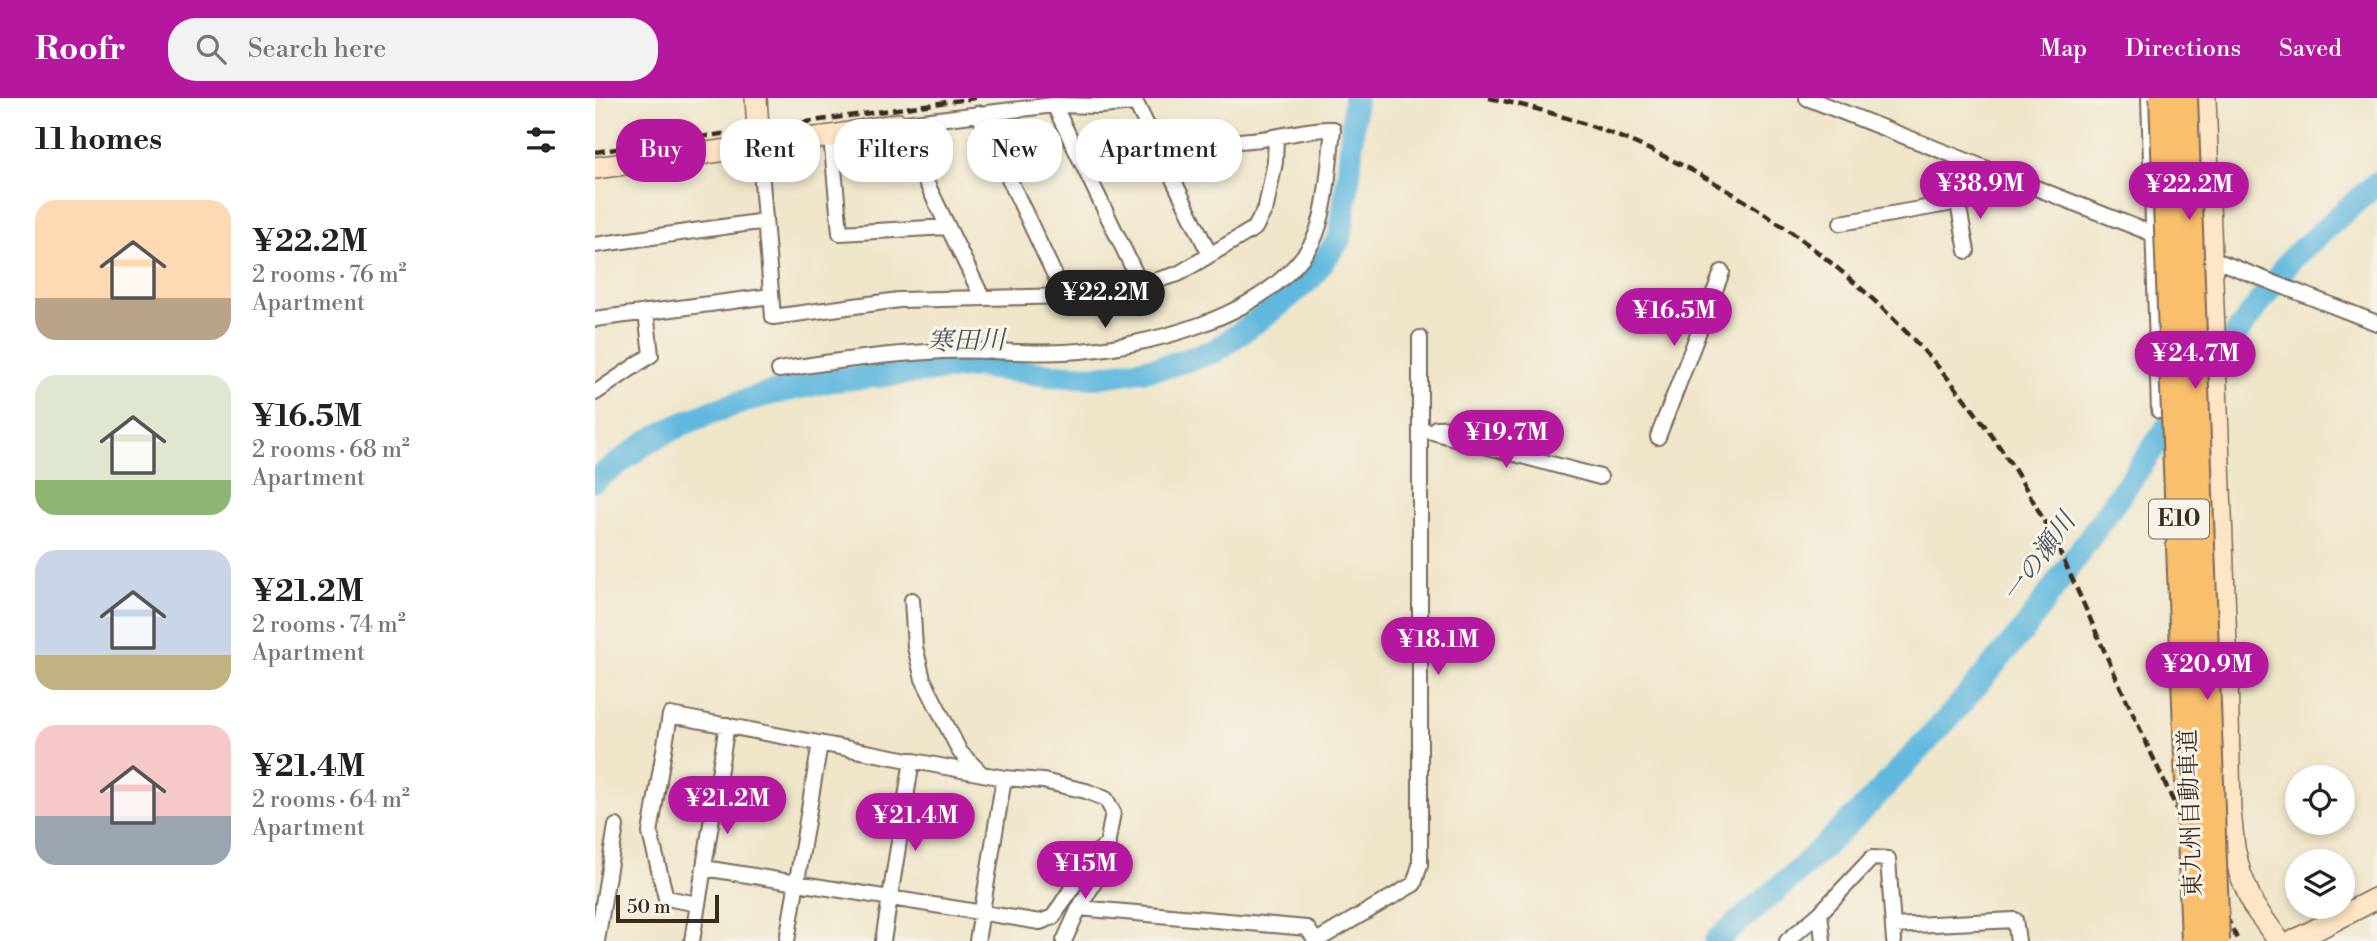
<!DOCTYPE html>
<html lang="en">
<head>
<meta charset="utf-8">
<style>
  :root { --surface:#fff; --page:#f2f2f2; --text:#222; --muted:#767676; --accent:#b5179e }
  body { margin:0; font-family:"Libre Bodoni","Noto Serif JP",serif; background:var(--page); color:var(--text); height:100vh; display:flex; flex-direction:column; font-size:26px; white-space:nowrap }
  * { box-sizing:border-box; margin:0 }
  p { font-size:23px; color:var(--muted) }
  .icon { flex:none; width:38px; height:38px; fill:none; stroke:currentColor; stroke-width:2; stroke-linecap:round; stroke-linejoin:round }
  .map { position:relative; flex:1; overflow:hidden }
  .drawer { display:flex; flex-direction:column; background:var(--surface); width:595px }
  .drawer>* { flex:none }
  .guide { position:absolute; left:21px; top:21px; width:665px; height:63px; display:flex; gap:14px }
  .controls { position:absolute; left:1690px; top:667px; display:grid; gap:14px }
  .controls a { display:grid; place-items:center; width:70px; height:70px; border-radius:50%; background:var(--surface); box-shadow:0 4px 10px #0003; font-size:35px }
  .scale { position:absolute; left:21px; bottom:18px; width:103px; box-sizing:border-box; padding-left:7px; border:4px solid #3b2a1e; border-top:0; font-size:19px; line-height:24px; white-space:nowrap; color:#3b2a1e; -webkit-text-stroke:5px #f7f3e8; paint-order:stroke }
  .price { position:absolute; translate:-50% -60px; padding:0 16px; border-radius:24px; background:var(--accent); color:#fff; font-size:23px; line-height:46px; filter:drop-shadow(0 2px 4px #0008) }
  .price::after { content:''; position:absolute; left:50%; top:42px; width:21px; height:16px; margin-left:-10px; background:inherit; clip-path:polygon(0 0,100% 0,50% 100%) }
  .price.current { background:#222; color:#fff }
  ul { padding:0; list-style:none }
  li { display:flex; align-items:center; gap:21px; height:175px; padding:0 35px }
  li span { display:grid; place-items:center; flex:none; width:196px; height:140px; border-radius:21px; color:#555 }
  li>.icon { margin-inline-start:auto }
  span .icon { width:84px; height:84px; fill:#fffc; stroke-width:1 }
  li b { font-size:30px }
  h2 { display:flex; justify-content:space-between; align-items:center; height:84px; padding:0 35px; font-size:30px }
  .tag { padding:0 24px; border-radius:28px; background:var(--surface); box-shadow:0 4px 10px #0003; font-size:24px; line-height:63px }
  .tag.current { background:var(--accent); color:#fff }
  header { display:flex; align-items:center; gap:42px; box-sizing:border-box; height:98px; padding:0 35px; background:var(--accent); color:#fff }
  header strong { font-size:33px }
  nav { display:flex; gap:38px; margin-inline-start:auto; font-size:24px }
  .search { width:490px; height:63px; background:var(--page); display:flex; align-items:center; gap:18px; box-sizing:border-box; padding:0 24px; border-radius:28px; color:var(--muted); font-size:26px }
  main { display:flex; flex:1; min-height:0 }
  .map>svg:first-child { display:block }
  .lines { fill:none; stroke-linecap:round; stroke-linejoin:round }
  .river { stroke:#61b8de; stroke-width:24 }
  .street-casing { stroke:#7a6b5a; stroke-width:18 }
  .secondary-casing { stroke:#7a6b5a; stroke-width:24 }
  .street { stroke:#fff; stroke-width:14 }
  .secondary { stroke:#fde5c5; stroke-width:21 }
  .rail { stroke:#3b2a1e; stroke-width:4.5; stroke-dasharray:10 5; stroke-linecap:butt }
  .highway-bridge-casing { stroke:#7a6b5a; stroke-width:30; stroke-linecap:butt }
  .highway-bridge { stroke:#f9bf6d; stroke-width:26 }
  .labels { text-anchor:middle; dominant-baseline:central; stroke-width:6; stroke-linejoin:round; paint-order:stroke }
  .shield { fill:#f7f3e8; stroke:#73665b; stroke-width:2 }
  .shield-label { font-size:23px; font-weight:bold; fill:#3b2a1e }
  .street-label { font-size:24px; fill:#3b2a1e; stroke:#f7f3e8 }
  .water-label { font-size:26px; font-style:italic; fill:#465558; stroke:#f7f3e8 }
</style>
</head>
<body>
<header>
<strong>Roofr</strong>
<div class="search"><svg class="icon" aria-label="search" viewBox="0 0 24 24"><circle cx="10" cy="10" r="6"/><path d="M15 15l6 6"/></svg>Search here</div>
<nav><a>Map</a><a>Directions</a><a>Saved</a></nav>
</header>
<main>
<section class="drawer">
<h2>11 homes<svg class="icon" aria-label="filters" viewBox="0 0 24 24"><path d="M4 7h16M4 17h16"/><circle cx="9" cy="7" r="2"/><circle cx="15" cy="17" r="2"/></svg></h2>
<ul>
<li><span style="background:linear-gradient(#ffd9b3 70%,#b9a48a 0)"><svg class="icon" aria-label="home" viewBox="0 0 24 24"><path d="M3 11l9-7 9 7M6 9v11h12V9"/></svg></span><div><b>¥22.2M</b><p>2 rooms · 76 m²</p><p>Apartment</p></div></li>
<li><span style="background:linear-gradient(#dfe7d0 75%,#8fb573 0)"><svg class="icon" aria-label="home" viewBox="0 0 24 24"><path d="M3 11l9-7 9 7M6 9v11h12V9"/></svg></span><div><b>¥16.5M</b><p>2 rooms · 68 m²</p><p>Apartment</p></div></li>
<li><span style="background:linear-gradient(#c9d6e8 75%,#c2b280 0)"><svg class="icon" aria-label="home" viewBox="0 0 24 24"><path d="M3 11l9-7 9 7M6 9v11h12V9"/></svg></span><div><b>¥21.2M</b><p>2 rooms · 74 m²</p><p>Apartment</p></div></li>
<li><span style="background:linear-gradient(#f6c9c9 65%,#9aa5b1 0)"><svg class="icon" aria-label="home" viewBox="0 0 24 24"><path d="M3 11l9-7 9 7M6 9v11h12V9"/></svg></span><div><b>¥21.4M</b><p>2 rooms · 64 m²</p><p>Apartment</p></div></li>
</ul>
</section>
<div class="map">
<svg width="1782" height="843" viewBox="0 0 1782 843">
  <rect width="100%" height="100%" fill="#f7f3e8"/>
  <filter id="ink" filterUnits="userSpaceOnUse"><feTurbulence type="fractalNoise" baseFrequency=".0143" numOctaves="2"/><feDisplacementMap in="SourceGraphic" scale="14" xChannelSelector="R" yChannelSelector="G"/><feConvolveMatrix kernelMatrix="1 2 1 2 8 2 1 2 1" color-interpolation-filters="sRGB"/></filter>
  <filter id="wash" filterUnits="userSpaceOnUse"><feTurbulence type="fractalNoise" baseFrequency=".00686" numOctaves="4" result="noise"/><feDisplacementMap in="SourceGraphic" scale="28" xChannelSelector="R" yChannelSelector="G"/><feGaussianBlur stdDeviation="1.57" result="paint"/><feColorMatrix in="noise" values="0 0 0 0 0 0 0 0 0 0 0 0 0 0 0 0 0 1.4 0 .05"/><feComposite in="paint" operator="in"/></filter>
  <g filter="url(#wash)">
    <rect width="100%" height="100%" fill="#efe5c9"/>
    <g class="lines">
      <!-- river -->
      <path class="river" d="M1610 279 1697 160 1782 85
        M0 382 54 343 85 327 122 312 169 297 238 282 382 268 456 277 502 279 573 268 620 253 680 210 715 181 745 140 754 75 760 0
        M1121 843 1202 774 1275 704 1355 618 1431 529 1588 308"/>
    </g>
  </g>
  <g filter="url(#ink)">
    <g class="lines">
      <!-- street casing -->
      <g class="street-casing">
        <path id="street" d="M1212 0 1576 143
          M1554 0 1564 313
          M459 7 547 189
          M383 15 461 180 465 199
          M236 38 245 135 353 129
          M164 47 178 219 304 202 512 197 583 176 660 130 671 109 680 64 681 39
          M1362 100 1372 153
          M1246 125 1353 106C1369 97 1369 78 1372 63
          M0 147 170 123
          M1610 158 1782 225
          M387 199 303 26 459 7 505 8 541 5 615 157
          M0 221 176 198
          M184 272C238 263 293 256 347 253 388 251 428 256 469 254 550 250 673 220 717 145 732 118 734 62 738 31 711 30 684 40 656 42 623 46 585 41 553 30
          M0 295 56 257 51 214
          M841 330 948 327
          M826 331 1005 379
          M1063 339 1127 174
          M317 502 320 549 328 581 365 654 386 675
          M109 770 445 824 458 819 499 756 513 746
          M103 806 71 800 55 735 75 617 409 680 448 683 491 693 511 701 518 714 508 770 484 810 469 843
          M484 810 712 830 721 843
          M1225 815 1228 843
          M1298 828 1420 822 1423 843
          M2 843 21 728
          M97 843 132 627
          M192 843 225 645
          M288 843 317 662
          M382 843 409 680
          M721 843 819 786 825 767V240
          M1192 843 1225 815 1277 760 1293 761 1299 843"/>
      </g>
      <!-- secondary casing -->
      <g class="secondary-casing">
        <path id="secondary" d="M161 0 164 47
          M1610 0 1632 572 1635 713 1639 750 1645 775 1658 807 1684 843
          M0 70 236 38 303 26
          M1699 843 1782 800"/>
      </g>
      <!-- street -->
      <use href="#street" class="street"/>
      <!-- secondary -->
      <use href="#secondary" class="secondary"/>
      <!-- rail -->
      <path class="rail" d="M894 0C1120 44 1324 203 1437 401 1467 454 1491 512 1516 568 1558 659 1600 751 1643 843
        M0 54 380 0"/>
      <!-- highway-bridge casing -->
      <g class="highway-bridge-casing">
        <path id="highway-bridge" d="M1568 0 1600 843
          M1589 0 1621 843"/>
      </g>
      <!-- highway-bridge -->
      <use href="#highway-bridge" class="highway-bridge"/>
    </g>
  </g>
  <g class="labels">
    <!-- shield labels -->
    <rect class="shield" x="1554" y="401.5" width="60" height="39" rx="5"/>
    <g class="shield-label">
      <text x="1584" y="421">E10</text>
    </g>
    <!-- street labels -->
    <g class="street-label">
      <text transform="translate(1596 715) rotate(-92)">東九州自動車道</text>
    </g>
    <!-- water labels -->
    <g class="water-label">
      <text transform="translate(371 243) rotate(-1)">寒田川</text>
      <text transform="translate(1444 460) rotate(-54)">一の瀬川</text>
    </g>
  </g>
</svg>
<div class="controls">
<a><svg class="icon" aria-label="locate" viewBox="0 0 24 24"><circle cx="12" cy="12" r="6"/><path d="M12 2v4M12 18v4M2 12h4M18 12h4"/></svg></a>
<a><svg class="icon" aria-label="layers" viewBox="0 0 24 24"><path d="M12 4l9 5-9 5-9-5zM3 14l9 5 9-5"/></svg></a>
</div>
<div class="scale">50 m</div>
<b class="price" style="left:1385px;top:123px">¥38.9M</b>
<b class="price" style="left:1594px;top:124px">¥22.2M</b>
<b class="price current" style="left:510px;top:232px">¥22.2M</b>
<b class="price" style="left:1079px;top:250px">¥16.5M</b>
<b class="price" style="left:1600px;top:293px">¥24.7M</b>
<b class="price" style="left:911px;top:372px">¥19.7M</b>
<b class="price" style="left:843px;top:579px">¥18.1M</b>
<b class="price" style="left:1612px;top:604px">¥20.9M</b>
<b class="price" style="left:132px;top:738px">¥21.2M</b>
<b class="price" style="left:320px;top:755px">¥21.4M</b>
<b class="price" style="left:490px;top:803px">¥15M</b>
<div class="guide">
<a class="tag current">Buy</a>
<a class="tag">Rent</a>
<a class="tag">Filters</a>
<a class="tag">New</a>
<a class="tag">Apartment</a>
</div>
</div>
</main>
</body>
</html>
